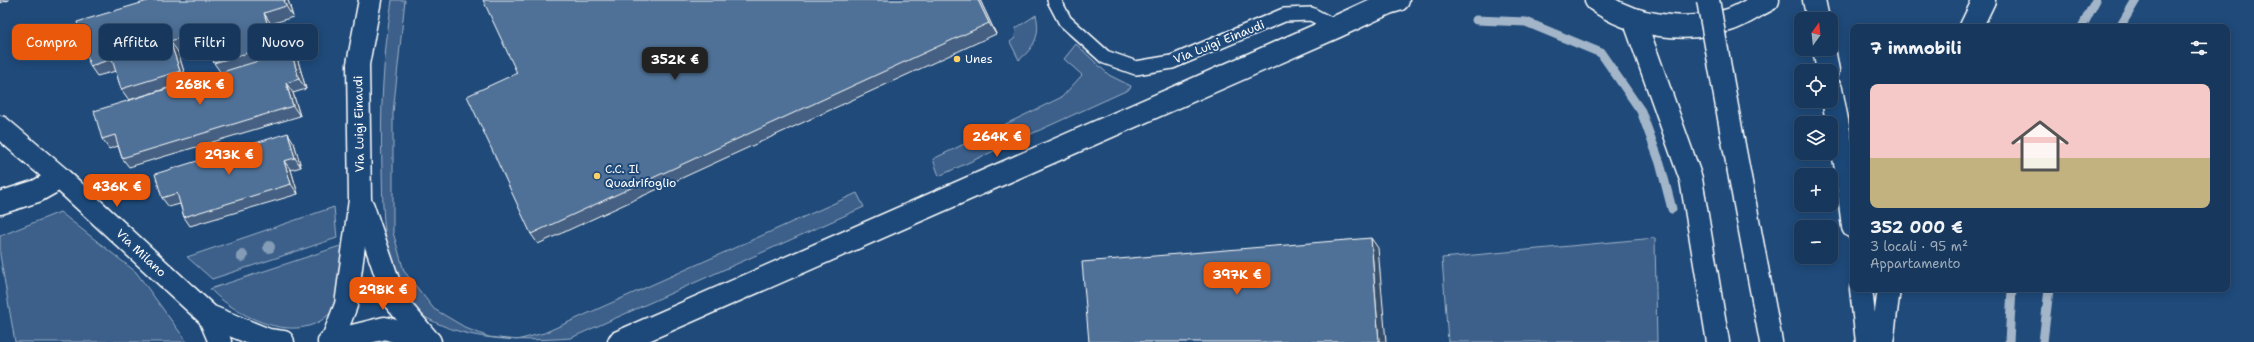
<!DOCTYPE html>
<html lang="it">
<head>
<meta charset="utf-8">
<style>
  :root { --surface:#17385c; --page:#203f62; --text:#f1f3f6; --muted:#9eacbb; --line:#365272; --accent:#ea580c }
  body { margin:0; font-family:"Shantell Sans",sans-serif; background:var(--page); color:var(--text); height:100vh; display:flex; flex-direction:column; font-size:15px; white-space:nowrap }
  * { box-sizing:border-box; margin:0 }
  p { font-size:13px; color:var(--muted) }
  .icon { flex:none; width:22px; height:22px; fill:none; stroke:currentColor; stroke-width:2; stroke-linecap:round; stroke-linejoin:round }
  .map { position:relative; flex:1; overflow:hidden }
  .side { position:absolute; left:1850px; top:24px; width:380px; height:268px; display:flex; flex-direction:column; background:var(--surface); border-radius:8px; box-shadow:0 2px 10px #0003,0 0 0 1px var(--line) }
  .side>* { flex:none }
  .guide { position:absolute; left:12px; top:24px; width:380px; height:36px; display:flex; gap:8px }
  .needle { width:26px; rotate:15deg }
  .controls { position:absolute; left:1794px; top:12px; display:grid; gap:8px }
  .controls a { display:grid; place-items:center; width:44px; height:44px; border-radius:8px; background:var(--surface); box-shadow:0 2px 10px #0003,0 0 0 1px var(--line); font-size:20px }
  .price { position:absolute; translate:-50% -34px; padding:0 9px; border-radius:8px; background:var(--accent); color:#fff; font-size:13px; line-height:26px; filter:drop-shadow(0 1px 2px #0008) }
  .price::after { content:''; position:absolute; left:50%; top:24px; width:12px; height:9px; margin-left:-6px; background:inherit; clip-path:polygon(0 0,100% 0,50% 100%) }
  .price.current { background:#222; color:#fff }
  ul { padding:0; list-style:none }
  li { display:grid; align-content:center; gap:8px; height:212px; padding:0 20px }
  li span { display:grid; place-items:center; height:124px; border-radius:8px; color:#555 }
  li>.icon { margin-inline-start:auto }
  span .icon { width:72px; height:72px; fill:#fffc; stroke-width:1 }
  li b { font-size:17px }
  h2 { display:flex; justify-content:space-between; align-items:center; height:48px; padding:0 20px; font-size:17px }
  .chip { padding:0 14px; border-radius:8px; background:var(--surface); box-shadow:0 2px 10px #0003,0 0 0 1px var(--line); font-size:14px; line-height:36px }
  .chip.current { background:var(--accent); color:#fff }
  .map>svg:first-child { display:block }
  .green { fill:#3c618b; stroke:#9eb0c5 }
  .lines { fill:none; stroke-linecap:round; stroke-linejoin:round }
  .stream { stroke:#a3b5c8; stroke-width:9 }
  .lane-casing { stroke:#fff; stroke-width:16 }
  .street-casing { stroke:#fff; stroke-width:25 }
  .secondary-casing { stroke:#fff; stroke-width:25 }
  .highway-casing { stroke:#fff; stroke-width:25 }
  .lane { stroke:#1f4a7a; stroke-width:13 }
  .street { stroke:#1f4a7a; stroke-width:22 }
  .secondary { stroke:#1f4a7a; stroke-width:22 }
  .highway { stroke:#1f4a7a; stroke-width:22 }
  .highway-bridge-casing { stroke:#fff; stroke-width:25; stroke-linecap:butt }
  .highway-bridge { stroke:#1f4a7a; stroke-width:22 }
  .tree { fill:#859cb6 }
  .wall { fill:#456182; stroke:#fff }
  .shaded-wall { fill:#384f6a; stroke:#fff }
  .building { fill:#507197; stroke:#fff }
  .poi-dot { fill:#ffd166; stroke:#1f4a7a; stroke-width:1.5 }
  .labels { text-anchor:middle; dominant-baseline:central; stroke-width:4; stroke-linejoin:round; paint-order:stroke }
  .street-label { font-size:12px; fill:#fff; stroke:#1f4a7a }
  .poi-label { font-size:12px; fill:#fff; stroke:#1f4a7a; text-anchor:start }
</style>
</head>
<body>
<div class="map">
<svg width="2254" height="342" viewBox="0 0 2254 342">
  <rect width="100%" height="100%" fill="#1f4a7a"/>
  <filter id="ink" filterUnits="userSpaceOnUse"><feTurbulence type="fractalNoise" baseFrequency=".025" numOctaves="2"/><feDisplacementMap in="SourceGraphic" scale="8" xChannelSelector="R" yChannelSelector="G"/><feConvolveMatrix kernelMatrix="1 2 1 2 8 2 1 2 1" color-interpolation-filters="sRGB"/></filter>
  <g filter="url(#ink)">
    <!-- green -->
    <path class="green" d="M392 0H405L393 113V232L404 271 434 309 468 329 489 337 517 340 544 333 857 193 864 207 571 338C515 342 457 342 411 308 405 302 401 290 398 281 382 241 383 210 382 169 380 110 383 58 392 0Z
      M1036 15C1041 35 1034 48 1019 60L1010 42 1015 38 1016 28Z
      M1076 44 1109 75 1131 86 1130 89 939 176 933 159 1062 97 1082 75 1064 59Z
      M334 207 337 238 212 279 187 257Z
      M60 212 136 272 187 342H15L0 255V236Z
      M1655 238 1657 342H1448L1442 258Z
      M346 244C343 262 343 288 337 304 334 311 327 316 322 320 288 342 235 315 210 289Z"/>
    <g class="lines">
      <!-- stream -->
      <path class="stream" d="M1476 20 1526 22 1601 53 1641 111 1660 163 1672 209
        M2082 27 2096 0
        M2120 27 2136 0
        M2009 342 2012 289
        M2043 342 2049 289"/>
      <!-- lane casing -->
      <g class="lane-casing">
        <path id="lane" d="M1054 0 1065 21 1105 57 1136 68 1172 62 1284 15 1311 14 1336 27"/>
      </g>
      <!-- street casing -->
      <g class="street-casing">
        <path id="street" d="M0 127 60 178 209 316 268 340 283 342
          M0 203 37 191 60 178
          M363 207 395 301 429 341
          M209 316 220 342
          M332 341 346 305 360 200 358 64 370 0"/>
      </g>
      <!-- secondary casing -->
      <g class="secondary-casing">
        <path id="secondary" d="M1596 0C1632 27 1687 33 1729 20 1742 16 1756 6 1768 0
          M329 342 385 328 430 342
          M619 342 1336 27 1388 3 1398 0"/>
      </g>
      <!-- highway casing -->
      <g class="highway-casing">
        <path id="highway" d="M1814 0 1818 19
          M1634 19 1691 179 1718 342
          M1971 27 1984 0
          M1824 49 1828 71
          M1831 89 1845 163 1853 227
          M1732 135 1771 342
          M1861 289 1867 342
          M1882 342 1889 289"/>
      </g>
      <!-- lane -->
      <use href="#lane" class="lane"/>
      <!-- street -->
      <use href="#street" class="street"/>
      <!-- secondary -->
      <use href="#secondary" class="secondary"/>
      <!-- highway -->
      <use href="#highway" class="highway"/>
      <!-- highway-bridge casing -->
      <g class="highway-bridge-casing">
        <path id="highway-bridge" d="M1708 0 1732 135"/>
      </g>
      <!-- highway-bridge -->
      <use href="#highway-bridge" class="highway-bridge"/>
    </g>
    <!-- trees -->
    <g class="tree">
      <circle cx="269" cy="247" r="6"/>
      <circle cx="242" cy="256" r="6"/>
    </g>
    <!-- wall -->
    <path class="wall" d="M0 0H9L0 3Z
      M288 0 293 17 271 24 281 55 291 51 298 61 306 89 293 93 300 116 129 167 122 158 118 146 109 149 102 139 221 73 214 63 208 43 178 52 187 82 129 100 121 89 116 71 97 76 90 66Z
      M980 0 996 34 538 244 531 234 517 73Z
      M294 143 301 167 291 170 298 194 190 226 184 217 180 204 169 207 162 198Z"/>
    <!-- shaded-wall -->
    <path class="shaded-wall" d="M284 0H288L293 17 286 6Z
      M978 0H980L996 34 989 23Z
      M264 13 271 24 281 55 274 45Z
      M170 41 178 52 187 82 180 71Z
      M291 51 298 61 306 89 299 79Z
      M286 83 293 93 300 116 293 106Z
      M288 133 294 143 301 167 295 158Z
      M284 161 291 170 298 194 291 184Z
      M1371 238 1378 248 1386 342H1379Z"/>
    <!-- building -->
    <path class="building" d="M151 0H284L286 6 264 13 274 45 214 63 204 31 170 41 180 71 121 89 112 59 90 66 77 22Z
      M483 0H978L989 23 531 234 467 96 517 73Z
      M291 51 299 79 286 83 293 106 122 158 115 135 102 139 94 111Z
      M288 133 295 158 284 161 291 184 184 217 177 193 162 198 155 174Z
      M1371 238 1379 342H1089L1082 262Z"/>
  </g>
  <!-- markers -->
  <g class="poi-dot">
    <circle cx="957" cy="59" r="4"/>
    <circle cx="597" cy="176" r="4"/>
  </g>
  <g class="labels">
    <!-- street labels -->
    <g class="street-label">
      <text transform="translate(1219 42) rotate(-22)">Via Luigi Einaudi</text>
      <text transform="translate(359 124) rotate(-91)">Via Luigi Einaudi</text>
      <text transform="translate(141 253) rotate(43)">Via Milano</text>
    </g>
    <!-- poi labels -->
    <g class="poi-label">
      <text x="965" y="59">Unes</text>
      <text x="605" y="169">C.C. Il<tspan x="605" dy="14">Quadrifoglio</tspan></text>
    </g>
  </g>
</svg>
<div class="controls">
<a><svg class="needle" viewBox="-14 -14 28 28"><path d="M0-13l5 13h-10z" fill="#e53935"/><path d="M0 13l5-13h-10z" fill="#9eacbb"/></svg></a>
<a><svg class="icon" aria-label="locate" viewBox="0 0 24 24"><circle cx="12" cy="12" r="6"/><path d="M12 2v4M12 18v4M2 12h4M18 12h4"/></svg></a>
<a><svg class="icon" aria-label="layers" viewBox="0 0 24 24"><path d="M12 4l9 5-9 5-9-5zM3 14l9 5 9-5"/></svg></a>
<a>+</a>
<a>−</a>
</div>
<b class="price current" style="left:675px;top:81px">352K €</b>
<b class="price" style="left:200px;top:106px">268K €</b>
<b class="price" style="left:997px;top:158px">264K €</b>
<b class="price" style="left:229px;top:176px">293K €</b>
<b class="price" style="left:117px;top:208px">436K €</b>
<b class="price" style="left:1237px;top:296px">397K €</b>
<b class="price" style="left:383px;top:311px">298K €</b>
<div class="guide">
<a class="chip current">Compra</a>
<a class="chip">Affitta</a>
<a class="chip">Filtri</a>
<a class="chip">Nuovo</a>
</div>
<section class="side">
<h2>7 immobili<svg class="icon" aria-label="filters" viewBox="0 0 24 24"><path d="M4 7h16M4 17h16"/><circle cx="9" cy="7" r="2"/><circle cx="15" cy="17" r="2"/></svg></h2>
<ul>
<li><span style="background:linear-gradient(#f6c9c9 60%,#c2b280 0)"><svg class="icon" aria-label="home" viewBox="0 0 24 24"><path d="M3 11l9-7 9 7M6 9v11h12V9"/></svg></span><div><b>352 000 €</b><p>3 locali · 95 m²</p><p>Appartamento</p></div></li>
</ul>
</section>
</div>
</body>
</html>
